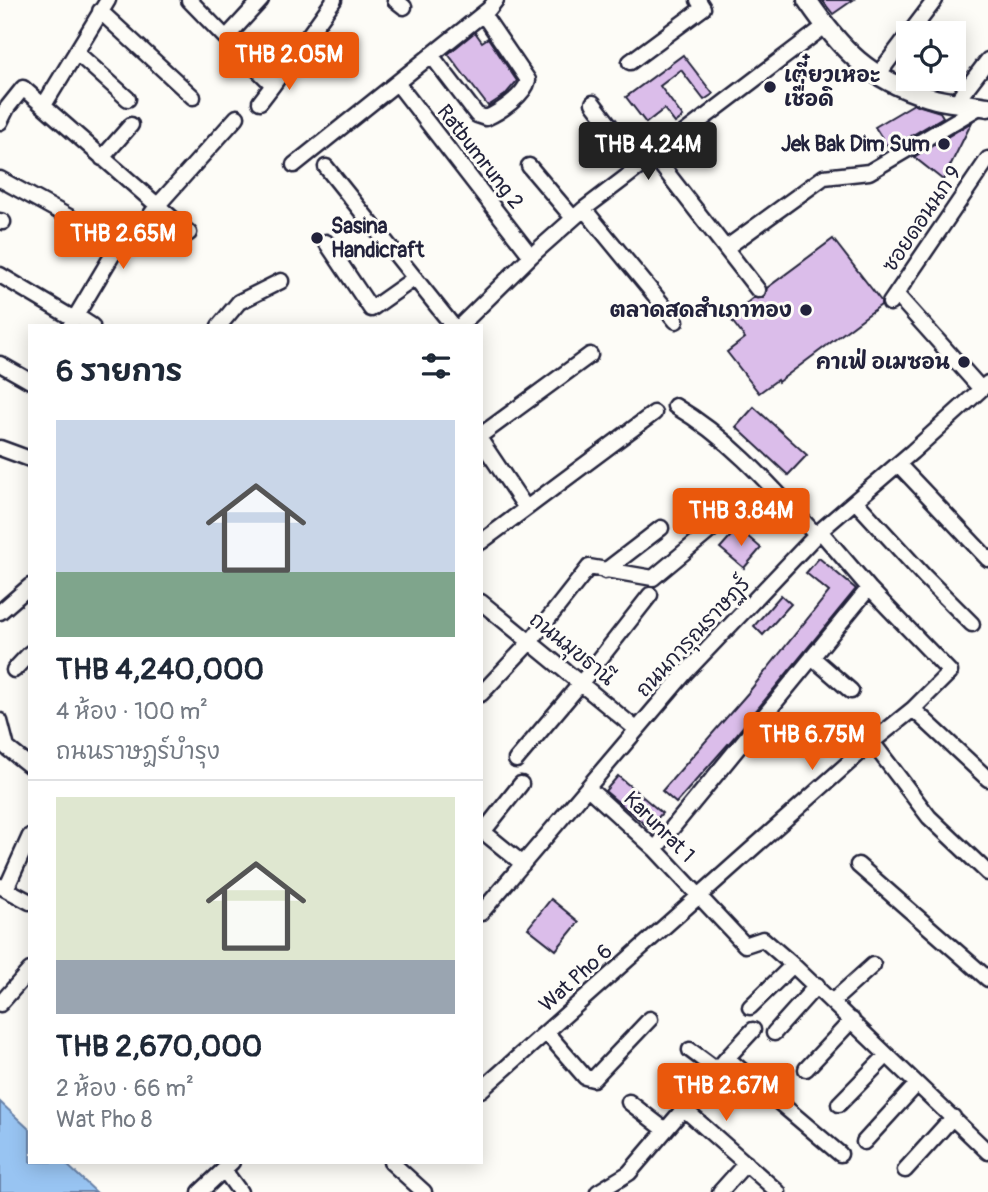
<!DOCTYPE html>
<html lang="th">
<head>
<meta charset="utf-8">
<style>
  :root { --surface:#fff; --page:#f6f6f7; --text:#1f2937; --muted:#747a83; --line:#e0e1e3; --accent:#ea580c }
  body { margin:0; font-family:Pangolin,"Playpen Sans Thai",sans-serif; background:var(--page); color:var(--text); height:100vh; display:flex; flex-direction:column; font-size:26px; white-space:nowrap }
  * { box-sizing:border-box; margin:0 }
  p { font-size:23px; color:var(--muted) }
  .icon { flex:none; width:38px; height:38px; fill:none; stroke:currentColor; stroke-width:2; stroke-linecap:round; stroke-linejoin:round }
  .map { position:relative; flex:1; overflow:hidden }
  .drawer { position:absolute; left:28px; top:324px; width:455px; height:840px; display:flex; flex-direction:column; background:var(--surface); border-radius:0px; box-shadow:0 4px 18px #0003 }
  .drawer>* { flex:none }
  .controls { position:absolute; left:896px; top:21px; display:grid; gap:14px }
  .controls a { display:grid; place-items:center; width:70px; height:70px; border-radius:0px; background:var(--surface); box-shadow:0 4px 18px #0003; font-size:35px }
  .price { position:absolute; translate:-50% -60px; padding:0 16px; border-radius:7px; background:var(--accent); color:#fff; font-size:23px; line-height:46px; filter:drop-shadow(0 2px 4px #0008) }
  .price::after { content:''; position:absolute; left:50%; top:42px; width:21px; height:16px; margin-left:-10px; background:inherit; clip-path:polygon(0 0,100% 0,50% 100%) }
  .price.active { background:#222; color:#fff }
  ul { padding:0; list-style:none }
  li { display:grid; align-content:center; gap:14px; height:371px; padding:0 28px }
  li+li { border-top:2px solid var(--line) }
  li span { display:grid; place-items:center; height:217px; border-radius:0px; color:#555 }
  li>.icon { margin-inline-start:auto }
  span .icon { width:126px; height:126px; fill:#fffc; stroke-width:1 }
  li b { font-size:30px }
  h2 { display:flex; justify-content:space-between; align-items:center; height:84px; padding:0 28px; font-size:30px }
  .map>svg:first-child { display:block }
  .water { fill:#98c4f2; stroke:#6983a9; stroke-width:2 }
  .building { fill:#dbbdea; stroke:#22223b; stroke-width:2 }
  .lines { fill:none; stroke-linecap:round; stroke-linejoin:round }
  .minor-casing { stroke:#22223b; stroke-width:19 }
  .major-casing { stroke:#22223b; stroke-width:23 }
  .minor { stroke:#fdfcf7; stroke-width:14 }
  .major { stroke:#fdfcf7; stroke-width:18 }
  .poi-dot { fill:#22223b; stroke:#fdfcf7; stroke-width:2.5 }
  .labels { text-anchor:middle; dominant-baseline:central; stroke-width:6; stroke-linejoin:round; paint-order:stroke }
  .poi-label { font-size:21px; font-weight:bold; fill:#22223b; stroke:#fdfcf7; text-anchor:end }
  .street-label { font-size:21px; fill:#22223b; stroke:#fdfcf7 }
</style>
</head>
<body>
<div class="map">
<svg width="988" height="1192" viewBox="0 0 988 1192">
  <rect width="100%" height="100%" fill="#fdfcf7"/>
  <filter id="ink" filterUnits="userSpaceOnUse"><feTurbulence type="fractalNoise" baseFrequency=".0143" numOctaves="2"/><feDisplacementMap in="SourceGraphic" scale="14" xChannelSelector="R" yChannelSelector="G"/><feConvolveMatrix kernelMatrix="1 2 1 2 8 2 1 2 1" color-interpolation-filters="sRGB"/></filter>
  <g filter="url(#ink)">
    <!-- water -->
    <path class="water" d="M0 1102 30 1130V1162H64L96 1192H0Z"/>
    <!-- building -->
    <path class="building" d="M822 0H853L833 14Z
      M475 32 482 42 488 38 517 81 505 95 488 106 448 54Z
      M683 55 713 94 704 100 681 70 660 86 683 117 675 123 664 109 646 123 626 97Z
      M914 104 940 112 943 117 889 149 875 127Z
      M972 122 943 180 914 157Z
      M833 239 881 301V305L778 382 777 380 759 393 727 352 745 338 729 317 753 298H763L767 288Z
      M754 407 807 455 788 475 736 427Z
      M738 528 761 548 744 568 720 548Z
      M819 558 856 589 737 734 676 803 662 791 748 693 829 592 806 573Z
      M781 595 791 604 763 635 754 626Z
      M618 776 662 813 649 828 605 791Z
      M551 899 579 922 556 950 528 928Z"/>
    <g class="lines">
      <!-- minor casing -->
      <g class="minor-casing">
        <path id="minor" d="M189 0 226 38 261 0
          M395 0 404 7
          M100 11 193 97
          M910 33 935 0
          M226 38 273 85 334 0
          M76 52 128 99
          M431 55 477 115 486 118C500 112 525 95 528 80L483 14
          M630 62 703 8 698 0
          M877 76 908 35
          M397 83 531 256
          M260 102 273 85
          M956 102 988 60
          M593 103 641 166
          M44 105 108 0
          M0 122 7 108 23 88 189 233
          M654 156 758 290
          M102 158 131 125
          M294 165 489 9 496 0
          M529 166 573 218
          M326 167 453 326
          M0 179 71 218
          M584 209 676 321
          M0 221 3 222
          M326 242 371 309 415 278
          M726 248 824 177 869 172 981 106
          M0 275 74 319
          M896 294 981 389
          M890 303 988 159
          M75 315 92 326
          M70 326 113 254 134 238 157 206 237 117
          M219 326 239 302 281 281
          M460 326 531 256 584 209 825 26
          M0 364 30 381
          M675 406C731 439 773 488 816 535
          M481 435 590 355
          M481 441 526 508
          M0 448 30 459
          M898 464 988 559
          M856 502 925 577 972 624
          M481 542 654 413
          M605 571 661 528
          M481 602 636 729
          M0 612 30 586
          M812 657 851 691
          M14 670 30 653
          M481 694 530 642 589 567 653 578 724 519
          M913 709 988 779
          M0 721 7 748 30 766
          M872 742 929 817 988 873
          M516 760 581 683 650 595
          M588 788 655 849 745 945 763 939 793 965 988 1152
          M481 830 523 864
          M483 832 521 784
          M655 849 869 588
          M858 865 988 979
          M0 886 30 902
          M6 889 30 836
          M481 913 685 673 820 531 912 452 988 383
          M833 1001 873 965
          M0 1004 30 970
          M750 1007 793 965
          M546 1032 585 1077 593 1079 650 1019
          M774 1033 817 985
          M690 1050 717 1070
          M727 1058 753 1030
          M806 1069 852 1020
          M481 1090 872 742 913 709 950 672 869 588 820 531
          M629 1102 664 1129
          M839 1104 887 1055
          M683 1108 778 1192
          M864 1142 917 1084
          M391 1162 424 1192
          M224 1170 240 1192
          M905 1170 953 1117
          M200 1192 232 1162
          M598 1192 629 1173 727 1058 840 1154
          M720 1192 746 1163"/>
      </g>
      <!-- major casing -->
      <g class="major-casing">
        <path id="major" d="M807 0C841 50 869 79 928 97 947 103 969 104 988 107"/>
      </g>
      <!-- minor -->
      <use href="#minor" class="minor"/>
      <!-- major -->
      <use href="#major" class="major"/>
    </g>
  </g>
  <!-- markers -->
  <g class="poi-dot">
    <circle cx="770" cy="87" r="7"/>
    <circle cx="944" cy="144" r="7"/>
    <circle cx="317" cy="238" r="7"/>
    <circle cx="806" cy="310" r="7"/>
    <circle cx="964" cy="362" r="7"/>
  </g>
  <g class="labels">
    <!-- poi labels -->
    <g class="poi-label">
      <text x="784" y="75" text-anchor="start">เตี๋ยวเหอะ<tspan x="784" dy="24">เชื่อดิ</tspan></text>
      <text x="930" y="144">Jek Bak Dim Sum</text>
      <text x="331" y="226" text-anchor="start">Sasina<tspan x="331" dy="24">Handicraft</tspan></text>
      <text x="792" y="310">ตลาดสดสำเภาทอง</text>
      <text x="950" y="362">คาเฟ่ อเมซอน</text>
    </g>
    <!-- street labels -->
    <g class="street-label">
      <text transform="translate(480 157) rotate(52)">Ratbumrung 2</text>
      <text transform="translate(922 219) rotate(-56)">ซอยดอนนก 9</text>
      <text transform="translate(693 637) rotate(-47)">ถนนการุณราษฏร์</text>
      <text transform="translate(572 649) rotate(39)">ถนนมุขธานี</text>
      <text transform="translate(659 827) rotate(45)">Karunrat 1</text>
      <text transform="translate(576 978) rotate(-42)">Wat Pho 6</text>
    </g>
  </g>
</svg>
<div class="controls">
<a><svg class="icon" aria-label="locate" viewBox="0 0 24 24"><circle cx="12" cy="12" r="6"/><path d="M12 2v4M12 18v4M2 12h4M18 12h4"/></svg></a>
</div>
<b class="price" style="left:289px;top:92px">THB 2.05M</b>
<b class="price active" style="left:648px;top:182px">THB 4.24M</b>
<b class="price" style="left:123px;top:271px">THB 2.65M</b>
<b class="price" style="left:741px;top:548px">THB 3.84M</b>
<b class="price" style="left:812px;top:772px">THB 6.75M</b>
<b class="price" style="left:726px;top:1123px">THB 2.67M</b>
<section class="drawer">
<h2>6 รายการ<svg class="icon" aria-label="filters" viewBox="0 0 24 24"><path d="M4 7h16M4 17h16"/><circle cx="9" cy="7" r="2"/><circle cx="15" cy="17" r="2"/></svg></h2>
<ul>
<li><span style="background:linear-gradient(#c9d6e8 70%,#7fa58c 0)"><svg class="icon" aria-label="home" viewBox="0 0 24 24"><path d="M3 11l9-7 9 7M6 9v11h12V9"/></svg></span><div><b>THB 4,240,000</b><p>4 ห้อง · 100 m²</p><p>ถนนราษฎร์บำรุง</p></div></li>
<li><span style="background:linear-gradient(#dfe7d0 75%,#9aa5b1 0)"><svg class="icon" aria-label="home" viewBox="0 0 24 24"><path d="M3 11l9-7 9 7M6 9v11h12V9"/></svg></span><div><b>THB 2,670,000</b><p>2 ห้อง · 66 m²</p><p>Wat Pho 8</p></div></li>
</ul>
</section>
</div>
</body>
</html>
